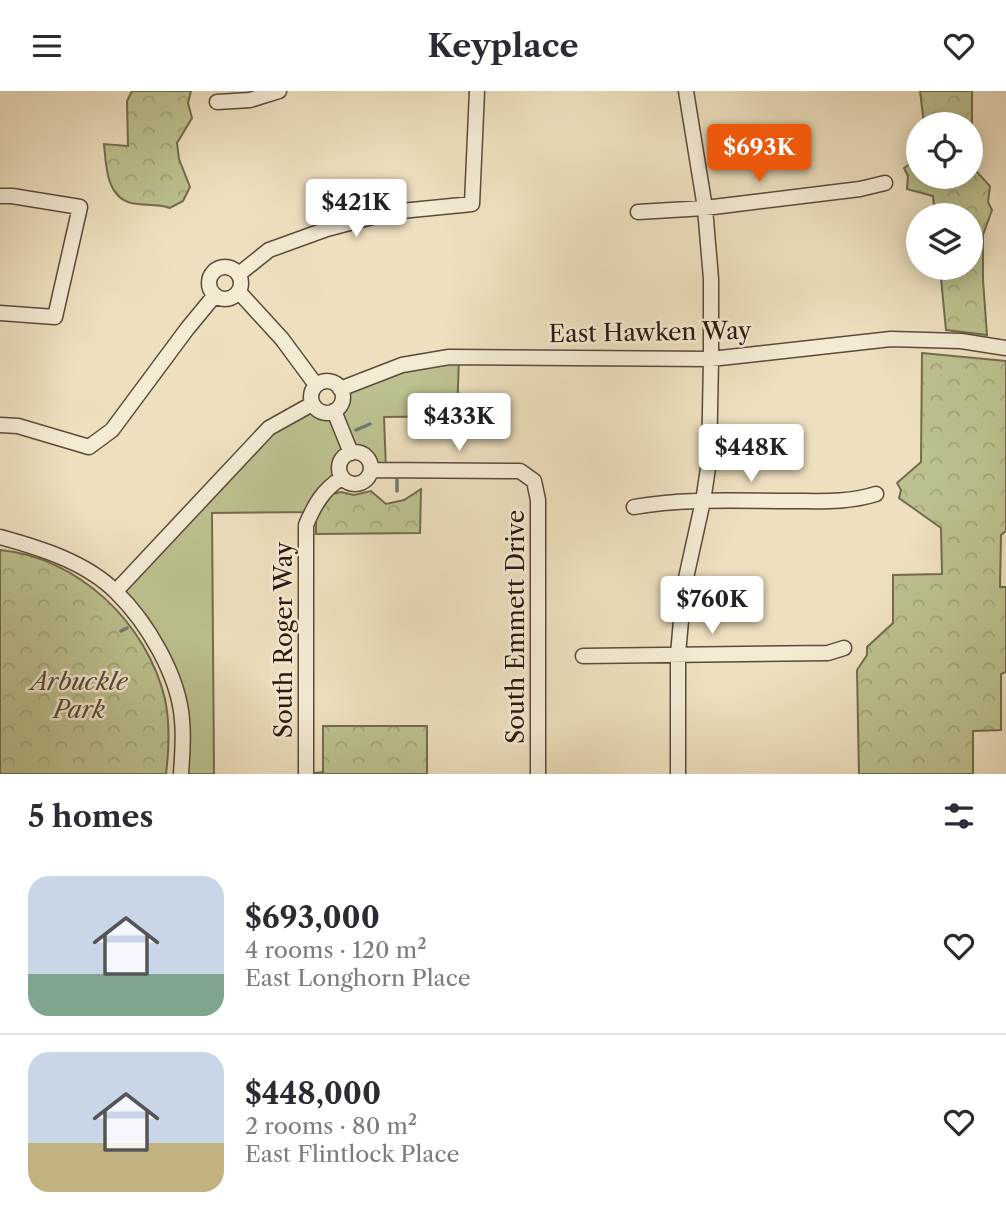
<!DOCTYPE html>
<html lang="en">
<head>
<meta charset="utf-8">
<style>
  :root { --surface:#fff; --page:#f7f7f7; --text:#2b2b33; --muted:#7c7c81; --line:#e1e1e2; --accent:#ea580c }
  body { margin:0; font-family:"Libre Caslon Text",serif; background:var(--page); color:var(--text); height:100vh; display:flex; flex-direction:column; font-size:26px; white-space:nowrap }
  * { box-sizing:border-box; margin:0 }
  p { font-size:23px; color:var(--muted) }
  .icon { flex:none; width:38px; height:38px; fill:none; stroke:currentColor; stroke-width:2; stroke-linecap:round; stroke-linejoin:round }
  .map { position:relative; height:683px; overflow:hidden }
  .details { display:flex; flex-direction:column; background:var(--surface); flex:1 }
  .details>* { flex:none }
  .buttons { position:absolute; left:906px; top:21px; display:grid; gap:14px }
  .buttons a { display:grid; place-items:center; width:77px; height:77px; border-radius:50%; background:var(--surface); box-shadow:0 4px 18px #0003; font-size:35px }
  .price { position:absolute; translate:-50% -60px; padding:0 16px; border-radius:7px; background:#fff; color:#222; font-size:23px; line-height:46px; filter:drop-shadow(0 2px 4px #0008) }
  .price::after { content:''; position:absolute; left:50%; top:42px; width:21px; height:16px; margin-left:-10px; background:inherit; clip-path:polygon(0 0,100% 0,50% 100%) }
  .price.selected { background:var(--accent); color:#fff }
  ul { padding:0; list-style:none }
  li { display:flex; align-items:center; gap:21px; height:175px; padding:0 28px }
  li+li { border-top:2px solid var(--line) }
  li span { display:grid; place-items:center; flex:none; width:196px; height:140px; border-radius:21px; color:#555 }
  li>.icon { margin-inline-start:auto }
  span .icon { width:84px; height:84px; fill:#fffc; stroke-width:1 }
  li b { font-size:30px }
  h2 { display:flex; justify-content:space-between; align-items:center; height:84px; padding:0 28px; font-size:30px }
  header { display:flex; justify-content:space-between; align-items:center; height:91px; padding:0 28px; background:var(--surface); font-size:32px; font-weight:800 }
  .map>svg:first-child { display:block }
  .green { fill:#bcc18f; stroke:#736c4e; stroke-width:2 }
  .forest { fill:url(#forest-crowns); stroke:#736c4e; stroke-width:2 }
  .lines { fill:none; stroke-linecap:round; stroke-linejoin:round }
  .stream { stroke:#6d7b6e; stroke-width:3.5 }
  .minor-casing { stroke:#5b4a3a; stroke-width:17 }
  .minor { stroke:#f4ebd5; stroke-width:14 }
  .labels { text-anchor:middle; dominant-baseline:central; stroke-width:5; stroke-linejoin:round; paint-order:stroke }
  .street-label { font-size:24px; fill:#2a180e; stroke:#f4ebd5 }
  .park-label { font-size:24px; font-style:italic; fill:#564b35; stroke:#f4ebd5 }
</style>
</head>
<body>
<header><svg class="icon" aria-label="menu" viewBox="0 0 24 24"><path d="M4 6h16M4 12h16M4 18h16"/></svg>Keyplace<svg class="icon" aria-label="heart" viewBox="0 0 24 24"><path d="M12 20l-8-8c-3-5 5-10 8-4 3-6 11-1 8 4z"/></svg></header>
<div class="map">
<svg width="1006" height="683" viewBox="0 0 1006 683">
  <defs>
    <pattern id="forest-crowns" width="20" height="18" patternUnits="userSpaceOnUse" patternTransform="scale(1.75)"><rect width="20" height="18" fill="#bcc18f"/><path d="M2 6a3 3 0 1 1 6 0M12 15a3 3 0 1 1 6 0" fill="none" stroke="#a2a57a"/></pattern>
  </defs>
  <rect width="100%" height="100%" fill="#eee0bf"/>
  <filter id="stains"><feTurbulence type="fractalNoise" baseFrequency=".00286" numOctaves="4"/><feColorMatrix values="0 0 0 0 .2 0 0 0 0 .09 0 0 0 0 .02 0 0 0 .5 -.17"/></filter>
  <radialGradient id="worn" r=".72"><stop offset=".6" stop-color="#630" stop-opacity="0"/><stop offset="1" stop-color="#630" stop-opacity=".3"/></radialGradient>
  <!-- green -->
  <path class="green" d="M459 266 457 325 384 326 386 379 371 374 366 365 356 361 342 367 339 382 312 421 212 422 214 683H181L175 599 116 500 269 337 315 317 324 322C335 322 343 315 342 303L355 291Z"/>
  <!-- forest -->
  <path class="forest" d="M132 0H191L188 12 192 27 177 52 179 68 190 96 183 110 170 117C157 112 144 115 131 112 106 106 106 73 104 53L128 55 127 10Z
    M920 0H972V65L975 79 990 95 988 111 992 119 983 144V189L987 244 946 239 940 177H971V124H935L933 105 907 98 908 85 904 77 919 67V86H971V33H924Z
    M922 262 1006 270V440L1001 444 1000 496H1006V581L1001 583V639L973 640V683H859L857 579 867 564V556L893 532V484L942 483 941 437 899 407 901 399 897 392 921 371Z
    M421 398 420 442 316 443V426L332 403 341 401 354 404 371 400 386 413 404 409Z
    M0 459C78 466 147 532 165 608 170 632 169 659 166 683H0Z
    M323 635H427V683H306L323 681Z"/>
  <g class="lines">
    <!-- stream -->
    <path class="stream" d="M356 339 370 333
      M397 389V400
      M121 540 127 537"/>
    <!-- minor casing -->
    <g class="minor-casing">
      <path id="minor" d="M217 11 250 9 279 0
        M0 105H12L80 116 55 226 0 222
        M638 121 705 117 860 98 885 92
        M209 192a16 16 0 1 1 32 0a16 16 0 1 1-32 0Z
        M239 183 269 159 327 138 391 121 472 113 477 0
        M239 201 282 248 316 294
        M311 306a16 16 0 1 1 32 0a16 16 0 1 1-32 0Z
        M340 298 402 274 449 266 711 268 891 248 961 250 1006 257
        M334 320 351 362
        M0 334 18 335 89 356 112 339 187 238 215 204
        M339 377a16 16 0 1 1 32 0a16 16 0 1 1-32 0Z
        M371 379 520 380 534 390 538 409V683
        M634 416C685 407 739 410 791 410 821 410 847 412 876 403
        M0 446C40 457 86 471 116 501 147 531 179 585 182 629 184 647 182 665 181 683
        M116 500 269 337 312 313
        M583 565 828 562 844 557
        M306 683V434C314 415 323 398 342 387
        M678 683V563L684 496 703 410 709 371 711 268V188L705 117 686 0"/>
    </g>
    <!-- minor -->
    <use href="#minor" class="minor"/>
  </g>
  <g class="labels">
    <!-- street labels -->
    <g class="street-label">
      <text transform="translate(650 241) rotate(-1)">East Hawken Way</text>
      <text transform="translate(515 536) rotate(-90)">South Emmett Drive</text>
      <text transform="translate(283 549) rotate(-90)">South Roger Way</text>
    </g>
    <!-- park labels -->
    <g class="park-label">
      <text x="79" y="590">Arbuckle<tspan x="79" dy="28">Park</tspan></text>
    </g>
  </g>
  <rect width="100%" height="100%" filter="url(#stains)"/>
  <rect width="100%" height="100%" fill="url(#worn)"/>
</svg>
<div class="buttons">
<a><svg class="icon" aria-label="locate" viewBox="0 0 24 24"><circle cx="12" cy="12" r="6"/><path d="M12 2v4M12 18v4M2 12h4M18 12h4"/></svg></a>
<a><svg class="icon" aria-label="layers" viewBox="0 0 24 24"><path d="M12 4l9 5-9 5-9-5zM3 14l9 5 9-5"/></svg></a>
</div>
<b class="price selected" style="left:759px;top:93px">$693K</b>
<b class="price" style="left:356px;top:148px">$421K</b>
<b class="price" style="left:459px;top:362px">$433K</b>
<b class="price" style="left:751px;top:393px">$448K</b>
<b class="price" style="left:712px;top:545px">$760K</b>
</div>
<section class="details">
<h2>5 homes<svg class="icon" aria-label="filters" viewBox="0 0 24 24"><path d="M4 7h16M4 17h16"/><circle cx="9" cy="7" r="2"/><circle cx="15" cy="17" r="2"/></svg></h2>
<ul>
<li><span style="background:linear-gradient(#c9d6e8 70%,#7fa58c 0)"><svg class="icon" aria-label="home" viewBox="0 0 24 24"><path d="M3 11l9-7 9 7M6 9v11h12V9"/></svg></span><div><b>$693,000</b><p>4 rooms · 120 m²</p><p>East Longhorn Place</p></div><svg class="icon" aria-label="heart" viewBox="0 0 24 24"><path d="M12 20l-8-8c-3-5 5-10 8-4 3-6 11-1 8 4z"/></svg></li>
<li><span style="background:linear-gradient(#c9d6e8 65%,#c2b280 0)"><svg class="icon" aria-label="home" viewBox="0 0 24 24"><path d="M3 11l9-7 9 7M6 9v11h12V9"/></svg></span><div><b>$448,000</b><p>2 rooms · 80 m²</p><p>East Flintlock Place</p></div><svg class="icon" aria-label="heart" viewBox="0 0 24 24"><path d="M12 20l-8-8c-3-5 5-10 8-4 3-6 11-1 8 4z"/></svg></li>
</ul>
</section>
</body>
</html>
